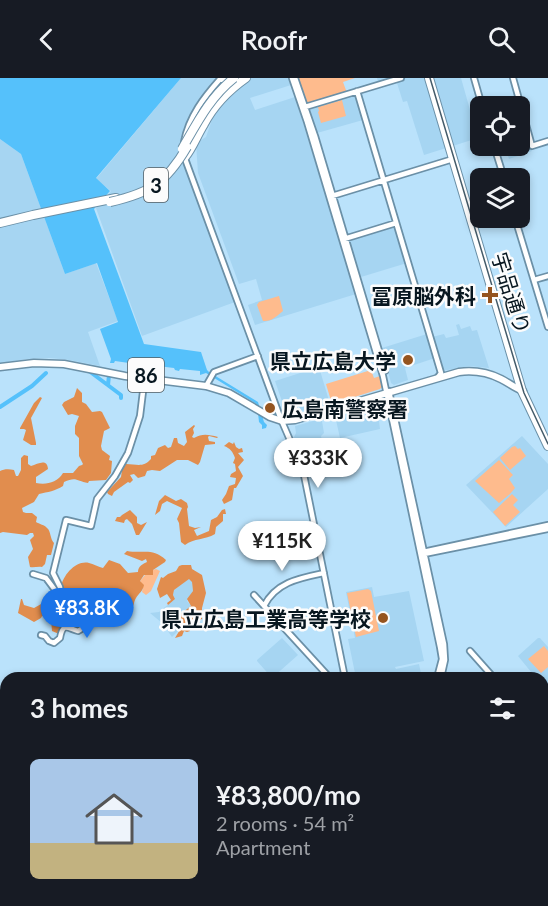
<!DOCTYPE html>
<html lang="en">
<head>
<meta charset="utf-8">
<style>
  :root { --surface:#171b24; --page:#20242c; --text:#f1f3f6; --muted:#9ea1a6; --accent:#1a73e8 }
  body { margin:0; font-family:Lato,"Noto Sans JP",sans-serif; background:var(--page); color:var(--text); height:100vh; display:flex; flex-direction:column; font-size:22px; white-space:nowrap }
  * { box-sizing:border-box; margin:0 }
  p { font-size:20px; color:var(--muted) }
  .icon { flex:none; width:33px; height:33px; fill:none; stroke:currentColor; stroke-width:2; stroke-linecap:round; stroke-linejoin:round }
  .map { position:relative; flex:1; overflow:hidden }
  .drawer { position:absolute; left:0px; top:594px; width:549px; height:234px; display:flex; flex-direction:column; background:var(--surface); border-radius:18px 18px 0 0; box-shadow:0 3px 9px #0003 }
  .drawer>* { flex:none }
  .controls { position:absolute; left:470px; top:18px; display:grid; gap:12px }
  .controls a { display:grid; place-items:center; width:60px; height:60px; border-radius:9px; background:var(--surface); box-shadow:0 3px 9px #0003; font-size:30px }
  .price { position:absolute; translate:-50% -51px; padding:0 14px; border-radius:21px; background:#fff; color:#222; font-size:20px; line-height:39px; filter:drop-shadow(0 2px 3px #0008) }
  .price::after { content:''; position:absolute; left:50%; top:36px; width:18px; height:14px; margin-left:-9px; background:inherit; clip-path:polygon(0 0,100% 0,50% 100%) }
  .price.on { background:var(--accent); color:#fff }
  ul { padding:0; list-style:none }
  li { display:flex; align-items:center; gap:18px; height:150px; padding:0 30px }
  li span { display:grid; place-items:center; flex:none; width:168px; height:120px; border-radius:9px; color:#555 }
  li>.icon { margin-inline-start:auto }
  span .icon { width:72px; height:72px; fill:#fffc; stroke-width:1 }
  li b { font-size:26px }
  h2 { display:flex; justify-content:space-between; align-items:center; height:72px; padding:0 30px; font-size:26px }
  header { display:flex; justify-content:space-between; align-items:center; height:78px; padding:0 30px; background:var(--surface); font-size:27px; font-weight:600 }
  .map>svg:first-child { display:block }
  .built { fill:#a6d5f2 }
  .green { fill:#febb8d }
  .forest { fill:#e18d4e }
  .water { fill:#55c1fb }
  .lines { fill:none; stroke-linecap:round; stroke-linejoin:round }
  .river { stroke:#55c1fb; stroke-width:4 }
  .minor-tunnel { stroke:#96b9cf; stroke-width:4.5; stroke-dasharray:4.5 2; stroke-linecap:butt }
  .minor-casing { stroke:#6b90a7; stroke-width:8 }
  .major-casing { stroke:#6b90a7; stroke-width:9 }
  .highway-casing { stroke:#6b90a7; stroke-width:10 }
  .minor { stroke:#fff; stroke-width:4.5 }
  .major { stroke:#fff; stroke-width:6 }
  .highway { stroke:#fff; stroke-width:8 }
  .tram { stroke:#455c6a; stroke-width:1.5 }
  .highway-bridge-casing { stroke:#6b90a7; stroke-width:10; stroke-linecap:butt }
  .highway-bridge { stroke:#fff; stroke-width:8 }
  .poi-dot { fill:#95541f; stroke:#fcfcfc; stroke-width:2 }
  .labels { text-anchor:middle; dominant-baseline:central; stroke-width:5; stroke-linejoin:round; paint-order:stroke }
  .shield { fill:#fcfcfc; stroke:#515c62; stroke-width:1.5 }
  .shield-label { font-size:20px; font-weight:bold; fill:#081720 }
  .street-label { font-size:21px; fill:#081720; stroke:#fcfcfc }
  .poi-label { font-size:21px; font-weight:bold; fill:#081720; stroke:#fcfcfc; text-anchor:end }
</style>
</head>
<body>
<header><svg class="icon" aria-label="back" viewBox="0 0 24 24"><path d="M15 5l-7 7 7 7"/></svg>Roofr<svg class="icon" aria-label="search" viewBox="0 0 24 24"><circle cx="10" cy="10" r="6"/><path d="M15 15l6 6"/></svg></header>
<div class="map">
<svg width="548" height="828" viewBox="0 0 548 828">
  <rect width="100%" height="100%" fill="#bae2fb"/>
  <!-- built -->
  <path class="built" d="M181 0H218L203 16 188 40 183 52 181 74 235 224 142 258 96 130 111 113 96 101Z
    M250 0H288L291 7 250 20 255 32 295 19 356 216 255 247 248 227 262 222 256 201 239 206 198 95 196 65 206 59 215 33 241 6Z
    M377 0H461L478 60 424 77 407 23 403 24 396 2 379 7Z
    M356 16 363 42 317 55 309 30Z
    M519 29 532 73 509 81 505 68H519Z
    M0 61 21 76 65 196 96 185 118 243 88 254 100 288 69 282 50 280 27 281 0 285Z
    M394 148 407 185 361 199 349 162Z
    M459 246 461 251 470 248 472 253 477 252 489 290 469 288 442 293 432 259 444 256 446 260 459 257 456 247Z
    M427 256 435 280 405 290 408 302 394 307 391 305 382 270Z
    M319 289 330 326 323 328 322 327 294 335V337L287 338 275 303Z
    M376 320 380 341 379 343 380 351 340 360 334 333Z
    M321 337 324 355 321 358 324 374 315 379 316 382 303 385 295 366 294 359 296 355 295 348 313 343Z
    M522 358 548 386V411L506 449 466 407Z
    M189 500 192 504 193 513 187 523 191 528 180 551 172 559 162 545 150 535 159 534 175 521 173 517 174 512Z
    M372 509 374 519 409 513 424 583 395 589 396 591 419 586 422 600H387L385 595 356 600 348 561 355 560 346 514Z
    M282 560 298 577 272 600 257 583V582Z
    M538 560H540L548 569V614L543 608V600H536L518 578Z"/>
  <!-- green -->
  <path class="green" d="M298 0H355L343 4 347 15 308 26Z
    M342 22 346 38 321 45 318 34 319 33 318 29Z
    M279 218 283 233C277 238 271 244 263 243L257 227 259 224Z
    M371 292 374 300 380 298 382 309 380 311 332 326 326 306Z
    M515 368 518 371 520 370 526 378 510 392 500 380 512 369Z
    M499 382 513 397 509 401 515 410 510 416 499 425 475 403Z
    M512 416 518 422 513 427 520 434 505 448 493 434Z
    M156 491 160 493 151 513 146 517 142 514 143 510 140 503 145 497H153V492Z
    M368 511 371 513 379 553 356 559 347 515Z
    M544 568 548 573V589L541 595 528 581Z"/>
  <!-- forest -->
  <path class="forest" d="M77 310 82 315V324L86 326 92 334 100 333 102 334 110 350 104 353 101 368 102 372 110 378 109 382 112 383 111 395 106 402 89 403 88 405C77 403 76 398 64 404L63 408C55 413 48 414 39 416L34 424 22 430 23 434 26 435H32L37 439 36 444C39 446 45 447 47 450 51 453 50 461 54 465L51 477H47L45 486 42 489C38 488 34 490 30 489L28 479 33 471 30 462 34 458 33 455H30L27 457 3 454 0 455V393C4 391 9 391 14 392L16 398H18L21 392V380L24 377 28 378V386L31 388C38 386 47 380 48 391L36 399V405C46 407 57 405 63 395H73L79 388 82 387 83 386 79 378V360L75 356V348L79 338 72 336 68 337 62 327 64 324 74 319Z
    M40 319 42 320 31 340 36 365V367H31L23 362 26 352 24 351H20V350L34 325Z
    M194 347 195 348 193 351 194 355 192 359 194 360C203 355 209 357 218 359L217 360 209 358 208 359 209 363 215 364V366L205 367 200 384 198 387 188 382H177L160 393 152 392 147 393 145 398 138 400 134 396 130 397 133 402 130 405 128 404 114 414 112 418 108 416 107 414 121 399 122 392 126 386C137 386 143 390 151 381V378L155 377 158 370 165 367 168 370 171 369 174 360H177L178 365 184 368 187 364 185 354Z
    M229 364 233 366 234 364 236 369 239 371 242 370 243 374 238 375 244 382 238 389 243 398 236 410H234L232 422 224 426 222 422 226 416 229 408 235 406 236 400 230 399 231 396 236 393 235 386 233 385 235 380C233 374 230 370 224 368Z
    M165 417 176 423 181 421 187 425 188 429 187 431 189 448 195 450 201 449 194 452 197 458 209 453 211 442 217 439 222 432 225 431 226 436H223V443L216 449 215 456C205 462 194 460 185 467L181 464 179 445 177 441 182 430 167 423 162 426 160 433 155 437 159 423Z
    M130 432 137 439V445L141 447 147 444 139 457H136L132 446 127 441 125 442 124 445 115 443 117 439H120L122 437Z
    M127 473C144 476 152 469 166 482L165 484 153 492V497H144L140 503 144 507C143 513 139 515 136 520 133 525 135 527 131 530H122L119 528 110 534 106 526 104 525C98 528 97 536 91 541L87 540 79 543 74 541 71 548 65 547 59 556 52 553 51 541 42 538 41 540 34 544 18 535 21 521H22L24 527 34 530 43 525 50 517 52 516 53 523 57 525 60 524C60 519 60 513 61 509 63 497 76 482 89 485 93 486 99 489 103 490L109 482 120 486 128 495 138 494C138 488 143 486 147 484L146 481 142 483 124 476Z
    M182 487H191L192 491 202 497 206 515 202 530V541L190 546 188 548 190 553 187 554 184 553 182 558 175 560 181 550 177 542 178 538 191 528 187 521 193 513 192 504 189 501 174 512 173 517 175 521 168 527 167 525 171 522 167 516 160 520 157 511 161 499 163 500 168 496 176 493 179 488Z
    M543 798 547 800 548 828H545L541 825 538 828H482L488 823 487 822H543Z"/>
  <!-- water -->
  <path class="water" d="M0 0H181L96 100 110 113 94 131 144 266 201 274 207 292 209 294 258 324 264 344 267 347 266 350 262 351V347L259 344 258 335 255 325 206 295 200 297V293L180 291 179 293 175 292 174 290 141 286 140 290 137 289 136 286 115 283 114 285H110L111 281 100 251 118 244 97 185 65 196 21 76 0 61Z"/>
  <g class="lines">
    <!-- river -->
    <path class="river" d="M89 293 121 317V320
      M108 307 109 297
      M0 329 32 308 46 295"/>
    <!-- minor-tunnel -->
    <path class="minor-tunnel" d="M485 828 492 822"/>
    <!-- minor casing -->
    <g class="minor-casing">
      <path id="minor" d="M292 0 307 44 383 298 440 569 442 581 437 600
        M295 0 315 58 385 293
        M474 0 482 28
        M513 0 532 68 548 63
        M357 13 441 295 438 299
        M305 29 401 0
        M184 64C189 38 204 19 221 0
        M494 68 504 100
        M184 78 280 339 296 376 304 397 345 600
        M332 118 453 81
        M515 140 548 249
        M344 161 396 145
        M534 202 548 198
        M206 308 214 294 258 278
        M389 313 444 566 445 582 441 600
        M423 474 548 447
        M424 476 548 451
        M33 496 46 500 55 512 54 520 57 522 61 520 60 509 53 495 66 442 91 448 97 421 115 398 128 375 140 338 145 297
        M254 517 330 600
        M264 528C276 504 300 500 324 495
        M41 557 45 558 49 563 54 565 60 560C63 544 67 550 78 553L83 550 82 546 64 539 62 537 59 522
        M470 573 494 600
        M543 655 548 661
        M543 705 548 709
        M543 791H548
        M196 822 202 828
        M201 822 206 828
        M332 822 337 828
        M401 822 404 828
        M405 822 407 828
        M418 822 421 828
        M319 828 326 822"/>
    </g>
    <!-- major casing -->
    <g class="major-casing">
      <path id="major" d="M0 289 34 285 64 286 125 298 206 308 229 315 270 339 282 343 295 342 459 294C474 292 487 294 501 301 509 305 515 310 523 313"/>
    </g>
    <!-- highway casing -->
    <g class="highway-casing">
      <path id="highway" d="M222 0 225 1 226 0
        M429 0 522 313 548 368
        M185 79C193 69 197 57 204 46 214 27 229 12 246 0
        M0 145 33 137 116 120
        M543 647H548
        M0 792H6"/>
    </g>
    <!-- minor -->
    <use href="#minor" class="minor"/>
    <!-- major -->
    <use href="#major" class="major"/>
    <!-- highway -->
    <use href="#highway" class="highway"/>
    <!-- tram -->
    <path class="tram" d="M430 0 524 315 548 366"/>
    <!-- highway-bridge casing -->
    <g class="highway-bridge-casing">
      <path id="highway-bridge" d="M182 71C197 45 210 19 234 0
        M110 124C150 115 166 105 187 69"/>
    </g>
    <!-- highway-bridge -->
    <use href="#highway-bridge" class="highway-bridge"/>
  </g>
  <!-- markers -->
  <g class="poi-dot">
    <path d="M487 208h6v6h6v6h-6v6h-6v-6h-6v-6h6z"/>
    <circle cx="408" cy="282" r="6"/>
    <circle cx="270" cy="330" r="6"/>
    <circle cx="383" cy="540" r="6"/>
  </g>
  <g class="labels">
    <!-- shield labels -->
    <g class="shield">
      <rect x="144" y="90" width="24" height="34" rx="4.5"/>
      <rect x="128" y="280" width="36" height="34" rx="4.5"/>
    </g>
    <g class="shield-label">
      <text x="156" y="107">3</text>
      <text x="146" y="297">86</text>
    </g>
    <!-- street labels -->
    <g class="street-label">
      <text transform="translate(512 215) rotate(73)">宇品通り</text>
    </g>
    <!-- poi labels -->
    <g class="poi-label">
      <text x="476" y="217">冨原脳外科</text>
      <text x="396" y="282">県立広島大学</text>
      <text x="282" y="330" text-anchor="start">広島南警察署</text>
      <text x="371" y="540">県立広島工業高等学校</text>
    </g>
  </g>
</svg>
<div class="controls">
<a><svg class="icon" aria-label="locate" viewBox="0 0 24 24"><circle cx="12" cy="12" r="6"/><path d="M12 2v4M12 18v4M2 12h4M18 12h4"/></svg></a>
<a><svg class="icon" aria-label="layers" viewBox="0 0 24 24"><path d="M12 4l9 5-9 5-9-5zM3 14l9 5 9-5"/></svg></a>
</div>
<b class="price" style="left:318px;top:411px">¥333K</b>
<b class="price" style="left:282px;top:494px">¥115K</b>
<b class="price on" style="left:87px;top:561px">¥83.8K</b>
<section class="drawer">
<h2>3 homes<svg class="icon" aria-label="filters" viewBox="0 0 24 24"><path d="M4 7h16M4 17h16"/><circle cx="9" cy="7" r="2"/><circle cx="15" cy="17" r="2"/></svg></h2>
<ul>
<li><span style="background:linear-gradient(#a9c7e8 70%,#c2b280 0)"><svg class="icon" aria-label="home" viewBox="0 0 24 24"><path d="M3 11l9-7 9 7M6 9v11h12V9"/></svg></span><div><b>¥83,800/mo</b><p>2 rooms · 54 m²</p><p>Apartment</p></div></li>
</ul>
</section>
</div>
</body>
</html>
